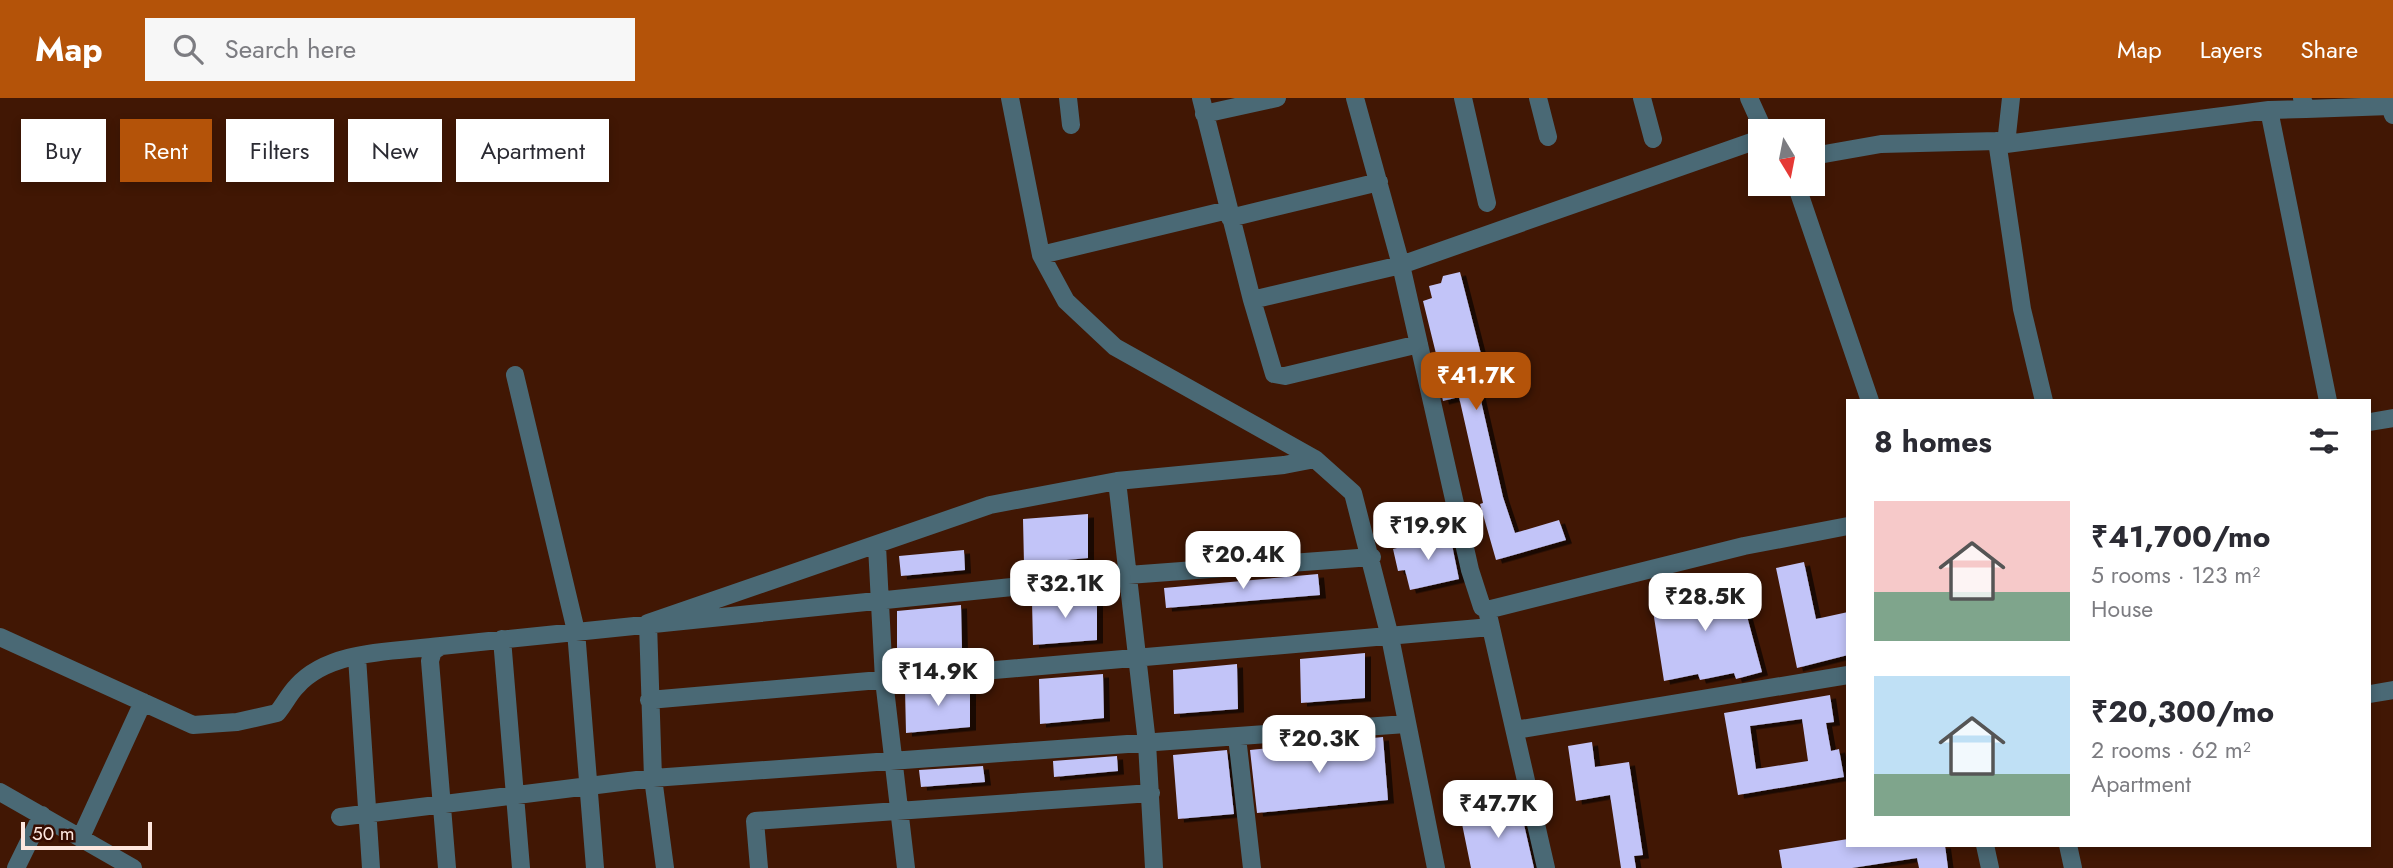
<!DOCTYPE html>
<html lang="en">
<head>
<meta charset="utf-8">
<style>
  :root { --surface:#fff; --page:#f7f7f7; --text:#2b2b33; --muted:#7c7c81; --accent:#b45309 }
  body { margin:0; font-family:Jost,sans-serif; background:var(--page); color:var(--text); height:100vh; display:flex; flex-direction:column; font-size:26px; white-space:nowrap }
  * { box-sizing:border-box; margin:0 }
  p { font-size:23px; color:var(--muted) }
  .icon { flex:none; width:38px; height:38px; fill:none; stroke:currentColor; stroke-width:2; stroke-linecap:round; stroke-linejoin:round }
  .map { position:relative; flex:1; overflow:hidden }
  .details { position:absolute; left:1846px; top:301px; width:525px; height:448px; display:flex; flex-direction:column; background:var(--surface); border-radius:0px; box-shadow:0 4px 10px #0003 }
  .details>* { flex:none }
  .guide { position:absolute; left:21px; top:21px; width:665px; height:63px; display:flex; gap:14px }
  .needle { width:46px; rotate:170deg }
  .buttons { position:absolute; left:1748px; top:21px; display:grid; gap:14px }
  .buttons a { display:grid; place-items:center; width:77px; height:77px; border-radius:0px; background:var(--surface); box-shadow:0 4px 10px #0003; font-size:35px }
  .scale { position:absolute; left:21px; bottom:18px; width:131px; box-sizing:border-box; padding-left:7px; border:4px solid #fee7df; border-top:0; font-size:19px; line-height:24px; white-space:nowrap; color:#fee7df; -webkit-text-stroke:5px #360c00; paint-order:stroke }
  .price { position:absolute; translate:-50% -60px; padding:0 16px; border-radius:14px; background:#fff; color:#222; font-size:23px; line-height:46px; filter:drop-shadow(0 2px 4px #0008) }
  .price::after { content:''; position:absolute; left:50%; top:42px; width:21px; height:16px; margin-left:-10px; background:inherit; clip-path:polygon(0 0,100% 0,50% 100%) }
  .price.active { background:var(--accent); color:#fff }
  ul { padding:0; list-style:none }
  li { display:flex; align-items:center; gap:21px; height:175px; padding:0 28px }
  li span { display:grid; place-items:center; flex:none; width:196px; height:140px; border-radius:0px; color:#555 }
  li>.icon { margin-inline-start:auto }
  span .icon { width:84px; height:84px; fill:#fffc; stroke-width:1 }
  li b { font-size:30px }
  h2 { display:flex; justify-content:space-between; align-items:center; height:84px; padding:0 28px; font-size:30px }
  .pill { padding:0 24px; border-radius:0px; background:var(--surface); box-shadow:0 4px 10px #0003; font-size:24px; line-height:63px }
  .pill.active { background:var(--accent); color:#fff }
  header { display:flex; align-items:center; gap:42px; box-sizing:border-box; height:98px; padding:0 35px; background:var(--accent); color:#fff }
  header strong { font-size:33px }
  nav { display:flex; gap:38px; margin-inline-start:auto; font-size:24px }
  .search { width:490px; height:63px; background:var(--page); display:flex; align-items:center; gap:18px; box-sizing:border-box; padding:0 24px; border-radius:0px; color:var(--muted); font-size:26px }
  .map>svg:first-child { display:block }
  .building { fill:#c2c4f8; fill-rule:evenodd; filter:url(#shadow) }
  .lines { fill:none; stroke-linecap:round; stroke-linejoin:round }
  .minor { stroke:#4a6975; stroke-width:18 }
</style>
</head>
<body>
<header>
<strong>Map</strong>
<div class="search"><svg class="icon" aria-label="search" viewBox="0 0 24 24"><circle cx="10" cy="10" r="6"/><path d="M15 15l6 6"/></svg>Search here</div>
<nav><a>Map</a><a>Layers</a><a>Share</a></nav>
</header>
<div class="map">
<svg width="2393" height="770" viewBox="0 0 2393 770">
  <defs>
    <filter id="shadow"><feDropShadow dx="6" dy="3.5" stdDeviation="0" flood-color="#0009"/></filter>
  </defs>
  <rect width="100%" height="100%" fill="#411704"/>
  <!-- building -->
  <path class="building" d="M1460 174 1490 291 1479 294 1503 399 1515 435 1559 422 1566 442 1496 462 1480 406 1483 405 1459 299 1443 303 1439 285 1443 284 1423 203 1432 200 1429 188 1441 185 1443 178Z
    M1088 416V460L1024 466 1023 421Z
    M1450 437 1459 481 1410 492 1405 472 1398 473 1393 451Z
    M964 452 965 472 901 478 899 458Z
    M1804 464 1816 521 1848 514V557L1797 570 1776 470Z
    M1318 476 1320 497 1166 510 1164 490Z
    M1737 481 1762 574 1736 581 1734 575 1700 582 1698 576 1664 583 1651 500 1683 495 1681 490Z
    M1097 497V542L1033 547 1032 503Z
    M961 507 962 551 897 557V513Z
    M1365 555V600L1301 605 1300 561Z
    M1237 566 1238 611 1174 616 1173 572Z
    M1103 576 1104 620 1040 626 1039 581Z
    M970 586V629L906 635 905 591Z
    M1830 597 1834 624 1826 625 1831 653 1839 651 1844 679 1738 697 1724 615ZM1802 621 1808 663 1756 671 1750 628Z
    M1383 639 1388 702 1257 715 1250 652Z
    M1592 644 1595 669 1629 664 1643 757 1634 758 1636 770H1621L1610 697 1576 703 1568 648Z
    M1227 652 1234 716 1178 721 1173 657Z
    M1117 658 1118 673 1054 679 1053 663Z
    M983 668 985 684 921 689 919 672Z
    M1520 709 1534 770H1471L1461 721Z
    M1848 741V747H1945L1948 770H1919L1917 760 1852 770H1782L1779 752Z"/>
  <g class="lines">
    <!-- minor -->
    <path class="minor" d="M1010 0 1041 157 1066 203 1115 249 1315 361
      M1068 0 1071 27
      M1201 0 1252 202 1401 167 1470 472 1482 509 1487 512 1546 770
      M1355 0 1401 167 1760 41
      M1463 0 1487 105
      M1538 0 1548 39
      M1642 0 1653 41
      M1749 0 1764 33
      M2302 0 2306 11 2390 8 2393 17
      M2306 11 2269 12 2328 303
      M1204 16 1277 0
      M2006 46 2011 0
      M1813 58 1881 46 1997 43
      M1796 86 1870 303
      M1230 120 1379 84
      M1041 157 1228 112
      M1252 202 1274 276 1285 278 1419 246
      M515 277 576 533 595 770
      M2044 303 2022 211 1997 43 2006 46 2269 12
      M2370 324 2393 320
      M1117 383 1147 645 1154 770
      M877 448 884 582 906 770
      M1487 512 1744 448 1848 428
      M0 539 193 627 237 624 277 615C284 607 289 596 297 588 330 551 395 554 441 548
      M502 541 521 770
      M357 559 371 770
      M2370 596 2393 592
      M649 602 1491 529
      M1515 632 1848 577
      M1237 639 1252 770
      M0 694 133 770
      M340 719 653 680 1406 626
      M81 739 143 604
      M1985 747 1990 770
      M2068 747 2073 770
      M16 770 42 717
      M447 770 430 563 433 553 441 548 1128 477 1372 459
      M665 770 653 680 648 525 990 407 1117 383 1284 367 1315 361 1353 395 1390 539 1436 770
      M759 770 755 723 1151 695"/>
  </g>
</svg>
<div class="buttons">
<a><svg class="needle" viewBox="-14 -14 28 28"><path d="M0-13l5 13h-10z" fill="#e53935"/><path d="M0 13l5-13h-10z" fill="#7c7c81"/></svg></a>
</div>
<div class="scale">50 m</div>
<b class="price active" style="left:1476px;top:314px">₹41.7K</b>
<b class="price" style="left:1428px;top:464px">₹19.9K</b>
<b class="price" style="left:1243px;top:493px">₹20.4K</b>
<b class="price" style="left:1065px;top:522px">₹32.1K</b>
<b class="price" style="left:1705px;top:535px">₹28.5K</b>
<b class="price" style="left:938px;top:610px">₹14.9K</b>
<b class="price" style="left:1319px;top:677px">₹20.3K</b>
<b class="price" style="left:1498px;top:742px">₹47.7K</b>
<div class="guide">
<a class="pill">Buy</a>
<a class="pill active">Rent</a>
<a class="pill">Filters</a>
<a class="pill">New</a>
<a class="pill">Apartment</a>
</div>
<section class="details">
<h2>8 homes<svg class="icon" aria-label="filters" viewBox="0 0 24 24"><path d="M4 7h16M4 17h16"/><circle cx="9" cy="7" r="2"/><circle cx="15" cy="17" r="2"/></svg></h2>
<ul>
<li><span style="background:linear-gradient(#f6c9c9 65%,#7fa58c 0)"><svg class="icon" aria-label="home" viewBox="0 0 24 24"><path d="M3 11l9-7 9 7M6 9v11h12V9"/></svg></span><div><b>₹41,700/mo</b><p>5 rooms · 123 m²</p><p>House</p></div></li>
<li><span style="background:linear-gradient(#bfe0f5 70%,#7fa58c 0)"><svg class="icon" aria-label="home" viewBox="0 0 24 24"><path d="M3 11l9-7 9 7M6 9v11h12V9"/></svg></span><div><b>₹20,300/mo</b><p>2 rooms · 62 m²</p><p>Apartment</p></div></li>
</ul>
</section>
</div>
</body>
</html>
